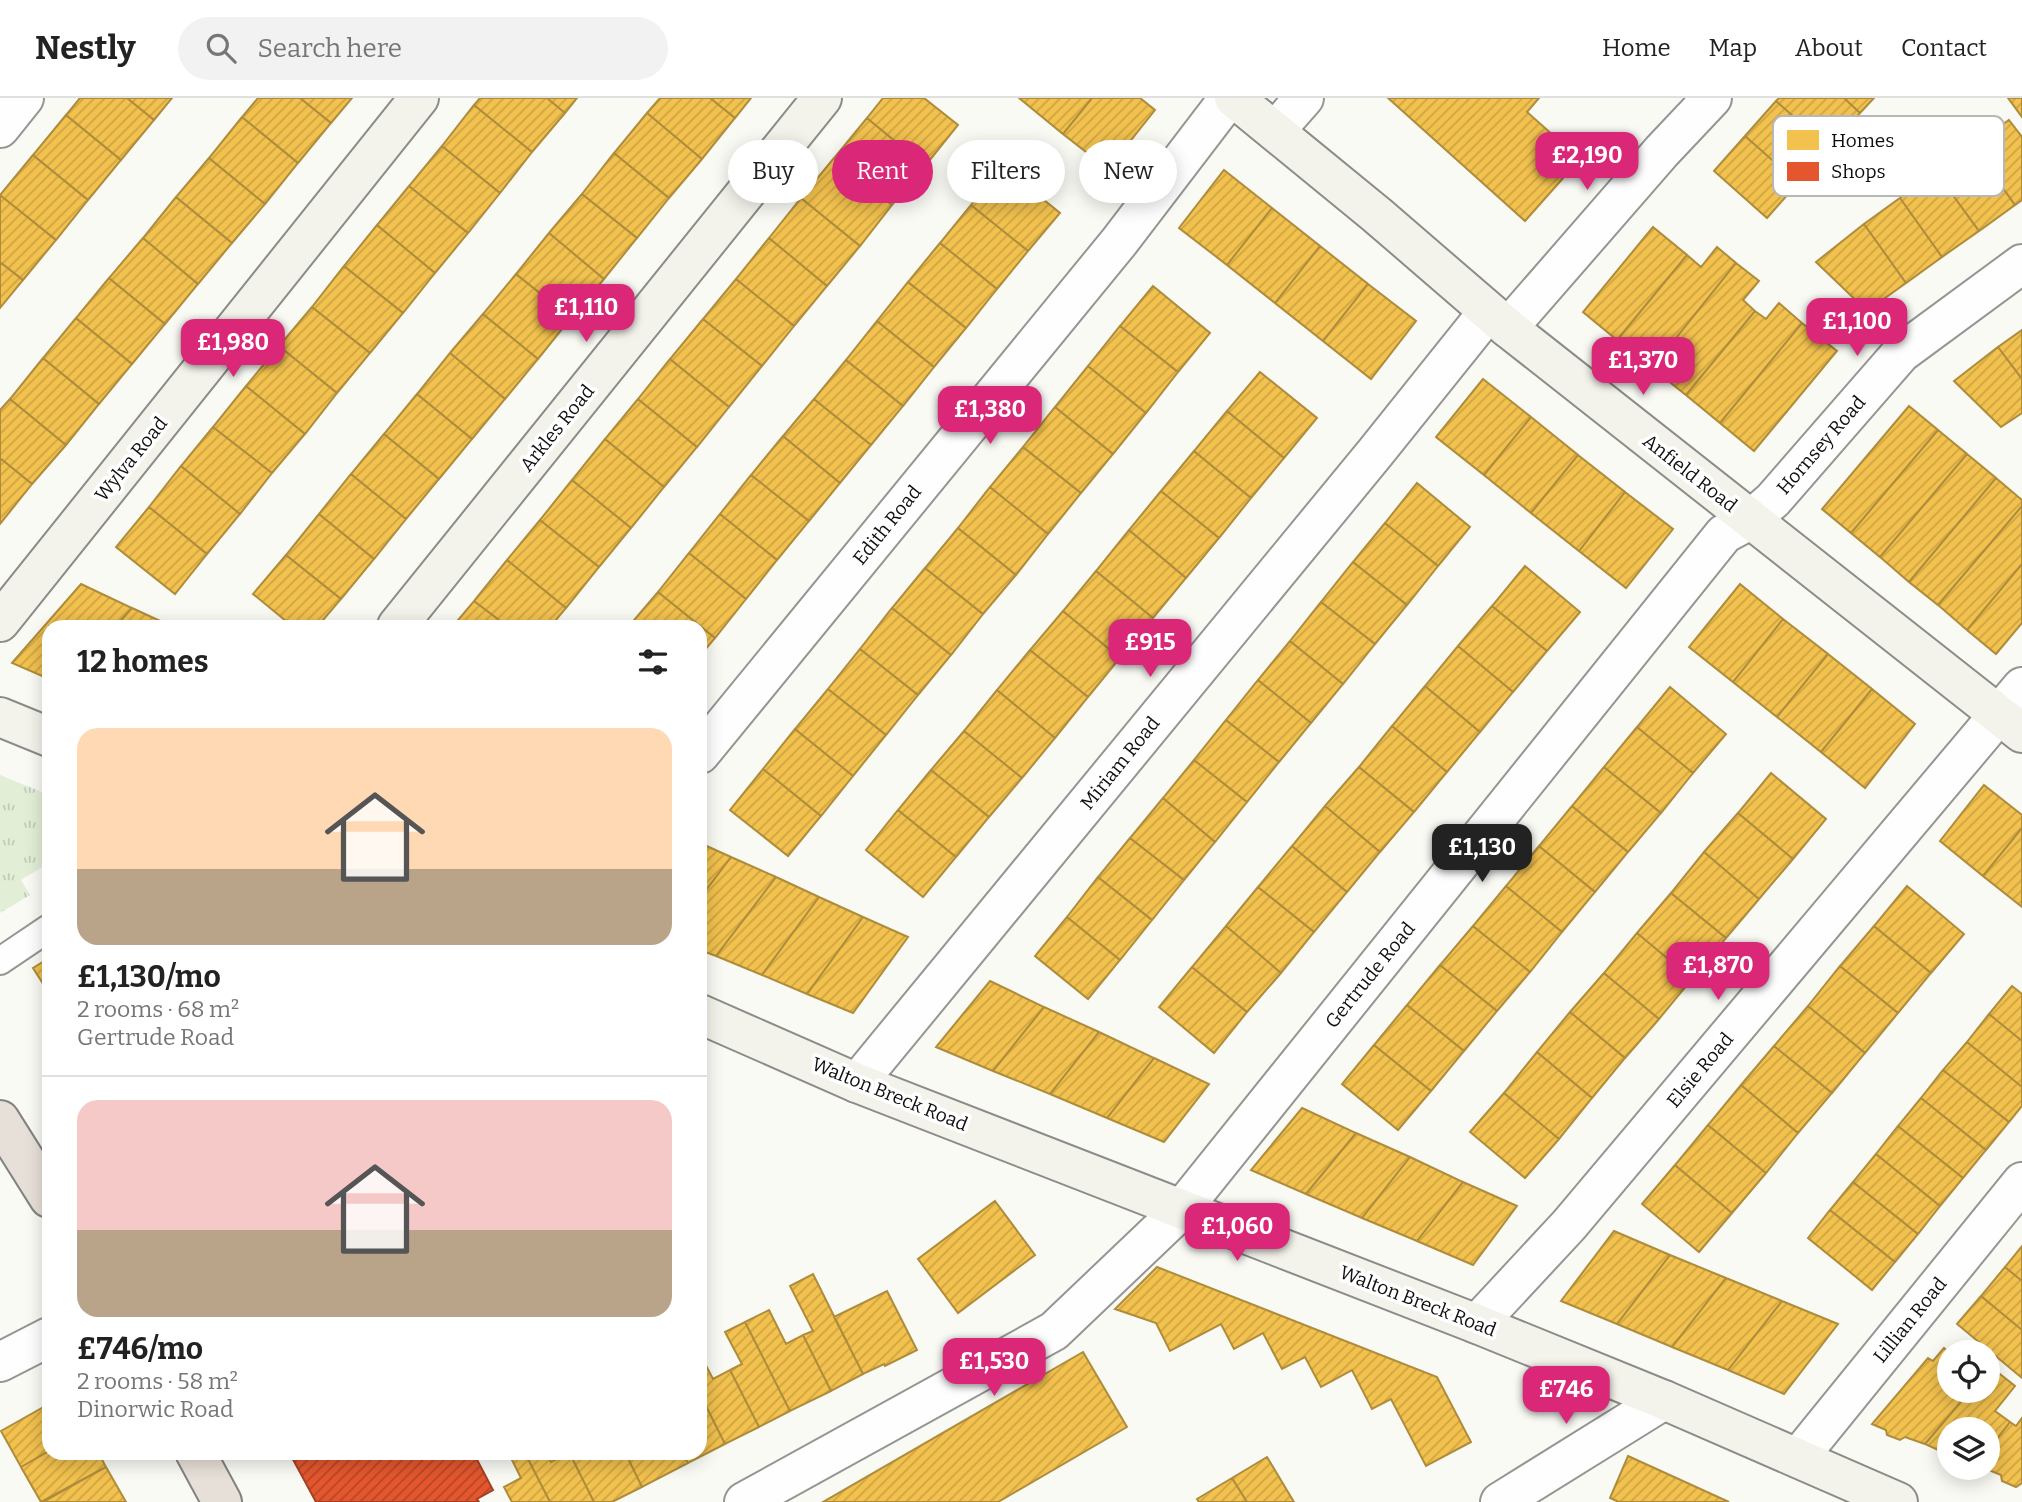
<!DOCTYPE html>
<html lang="en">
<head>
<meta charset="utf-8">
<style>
  :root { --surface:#fff; --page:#f2f2f2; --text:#222; --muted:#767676; --line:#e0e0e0; --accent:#db2777 }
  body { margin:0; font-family:Bitter,serif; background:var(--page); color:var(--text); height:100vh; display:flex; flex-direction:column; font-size:26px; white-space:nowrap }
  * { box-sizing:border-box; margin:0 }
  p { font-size:23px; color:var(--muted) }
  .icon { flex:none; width:38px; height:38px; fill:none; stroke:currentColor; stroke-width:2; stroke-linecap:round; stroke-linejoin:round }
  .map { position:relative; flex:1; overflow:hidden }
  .details { position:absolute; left:42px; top:522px; width:665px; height:840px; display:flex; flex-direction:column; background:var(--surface); border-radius:21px; box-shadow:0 4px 18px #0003 }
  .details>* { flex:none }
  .banner { position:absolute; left:728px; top:42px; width:665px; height:63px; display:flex; gap:14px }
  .tools { position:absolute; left:1937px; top:1242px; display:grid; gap:14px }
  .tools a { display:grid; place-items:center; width:63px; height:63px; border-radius:50%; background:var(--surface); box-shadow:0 4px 18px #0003; font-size:35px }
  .price { position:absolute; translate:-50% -60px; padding:0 16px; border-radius:14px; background:var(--accent); color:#fff; font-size:23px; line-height:46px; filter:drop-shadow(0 2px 4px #0008) }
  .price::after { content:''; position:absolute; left:50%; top:42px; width:21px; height:16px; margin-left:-10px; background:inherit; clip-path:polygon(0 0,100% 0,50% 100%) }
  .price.on { background:#222; color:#fff }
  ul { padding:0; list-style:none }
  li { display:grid; align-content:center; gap:14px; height:371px; padding:0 35px }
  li+li { border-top:2px solid var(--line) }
  li span { display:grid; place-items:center; height:217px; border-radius:21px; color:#555 }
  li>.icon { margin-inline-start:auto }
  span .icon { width:126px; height:126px; fill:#fffc; stroke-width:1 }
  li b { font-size:30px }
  h2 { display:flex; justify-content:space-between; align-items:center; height:84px; padding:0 35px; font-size:30px }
  .pill { padding:0 24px; border-radius:32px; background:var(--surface); box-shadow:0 4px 18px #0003; font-size:24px; line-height:63px }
  .pill.on { background:var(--accent); color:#fff }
  header { display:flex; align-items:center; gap:42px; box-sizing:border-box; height:98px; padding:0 35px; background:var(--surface); border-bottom:2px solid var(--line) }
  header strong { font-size:33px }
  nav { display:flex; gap:38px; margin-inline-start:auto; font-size:24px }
  .search { width:490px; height:63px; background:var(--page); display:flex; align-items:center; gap:18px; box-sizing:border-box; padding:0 24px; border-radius:38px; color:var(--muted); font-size:26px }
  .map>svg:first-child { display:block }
  .grass { fill:url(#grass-tufts) }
  .homes { fill:url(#homes-hatch); stroke:#ae8c3b; stroke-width:2 }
  .shops { fill:url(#shops-hatch); stroke:#a44125; stroke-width:2 }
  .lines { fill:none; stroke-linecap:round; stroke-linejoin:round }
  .lane-casing { stroke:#959593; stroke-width:30 }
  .street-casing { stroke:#959593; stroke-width:42 }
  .secondary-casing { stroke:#8b8b89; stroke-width:42 }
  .highway-casing { stroke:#828280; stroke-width:42 }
  .lane { stroke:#fefefe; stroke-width:26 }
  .street { stroke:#fefefe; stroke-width:38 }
  .secondary { stroke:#f4f3eb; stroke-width:38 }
  .highway { stroke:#e7e0d8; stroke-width:38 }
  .labels { text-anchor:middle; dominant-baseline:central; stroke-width:7; stroke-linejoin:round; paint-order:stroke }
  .street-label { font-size:19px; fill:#0f0f0f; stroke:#fff }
  .key { fill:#fff; stroke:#b7b7b7; stroke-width:2 }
  .key-label { font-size:19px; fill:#0f0f0f }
</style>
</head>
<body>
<header>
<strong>Nestly</strong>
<div class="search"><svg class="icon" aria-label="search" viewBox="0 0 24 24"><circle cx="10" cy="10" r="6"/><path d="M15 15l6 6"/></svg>Search here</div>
<nav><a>Home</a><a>Map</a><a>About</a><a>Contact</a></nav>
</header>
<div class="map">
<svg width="2022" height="1404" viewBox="0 0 2022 1404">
  <defs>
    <pattern id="grass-tufts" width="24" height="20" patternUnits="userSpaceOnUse" patternTransform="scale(1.75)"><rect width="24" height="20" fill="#e3eed7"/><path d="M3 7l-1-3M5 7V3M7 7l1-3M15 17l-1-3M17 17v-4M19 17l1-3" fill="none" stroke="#c2cbb7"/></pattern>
    <pattern id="homes-hatch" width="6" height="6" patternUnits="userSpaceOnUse" patternTransform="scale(1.75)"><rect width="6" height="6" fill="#f2c14e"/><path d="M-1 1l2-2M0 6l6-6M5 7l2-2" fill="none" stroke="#cea543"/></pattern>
    <pattern id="shops-hatch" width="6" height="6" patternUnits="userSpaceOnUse" patternTransform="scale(1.75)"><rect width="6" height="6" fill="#e4572e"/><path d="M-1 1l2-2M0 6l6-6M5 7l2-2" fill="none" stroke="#b74626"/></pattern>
  </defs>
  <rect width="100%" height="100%" fill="#fafaf5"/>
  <!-- grass -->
  <path class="grass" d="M0 677 49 697V765L21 782 30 797 0 815Z"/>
  <!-- homes -->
  <path class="homes" d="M80 0H127L154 22 121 62 66 17Z
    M127 0H172L154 22Z
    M258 0H300L331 25 298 65 242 19Z
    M300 0H352L331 25Z
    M480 0H547L565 15 532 54 474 7Z
    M547 0H577L565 15Z
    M660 0H710L735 20 702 61 647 15Z
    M710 0H751L735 20Z
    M883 0H924L958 27 925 68 867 20Z
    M1019 0H1092L1063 36Z
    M1092 0H1140L1155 12 1108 71 1063 36Z
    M1388 0H1539L1527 14 1580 61 1525 123Z
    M1779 0H1844L1860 15 1829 50 1776 3Z
    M1844 0H1874L1860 15Z
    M2008 0H2022V19Z
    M1776 3 1829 50 1798 85 1745 38Z
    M474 7 532 54 500 95 442 48Z
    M647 15 702 61 669 100 614 55Z
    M66 17 121 62 88 102 33 57Z
    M242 19 298 65 265 106 209 60Z
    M867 20 925 68 892 107 834 60Z
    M2009 22 2022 39V102L2015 107 1973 48Z
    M1745 38 1798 85 1767 120 1714 73Z
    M442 48 500 95 468 135 409 88Z
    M1973 48 2015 107 1979 133 1936 74Z
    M614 55 669 100 637 140 582 96Z
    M33 57 88 102 56 142 0 97Z
    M209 60 265 106 232 145 176 99Z
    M834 60 892 107 860 148 801 100Z
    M1002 68 1060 115 1028 153 971 107Z
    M1224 72 1272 110 1227 167 1179 130Z
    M1936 74 1979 133 1942 159 1900 100Z
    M409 88 468 135 435 175 377 127Z
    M582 96 637 140 604 181 549 135Z
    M0 97 56 142 23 182 0 164Z
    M176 99 232 145 198 186 143 140Z
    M801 100 860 148 827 188 769 140Z
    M1900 100 1942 159 1906 185 1864 126Z
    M971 107 1028 153 997 191 940 145Z
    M1272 110 1320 148 1275 205 1227 167Z
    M1864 126 1906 185 1867 213 1816 164Z
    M377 127 435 175 403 215 344 168Z
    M1653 129 1687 157 1617 242 1583 214Z
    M549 135 604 181 571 220 516 176Z
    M143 140 198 186 165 226 109 180Z
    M769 140 827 188 794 228 736 181Z
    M940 145 997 191 966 230 908 184Z
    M1320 148 1368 186 1323 243 1275 205Z
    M1717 149 1736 165 1652 270 1617 242 1687 157 1701 169Z
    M0 164 23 182 0 210Z
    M1736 165 1759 183 1743 202 1755 213 1686 297 1652 270Z
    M344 168 403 215 370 255 312 209Z
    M516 176 571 220 538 261 483 216Z
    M109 180 165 226 132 266 76 220Z
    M736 181 794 228 762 268 703 221Z
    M908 184 966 230 934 269 877 223Z
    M1368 186 1416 223 1371 281 1323 243Z
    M1153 188 1210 235 1178 274 1120 228Z
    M1779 205 1802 225 1720 325 1686 297 1755 213 1766 221Z
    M312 209 370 255 337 295 279 248Z
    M483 216 538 261 505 301 450 255Z
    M76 220 132 266 99 306 43 260Z
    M703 221 762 268 729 309 670 261Z
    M877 223 934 269 903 308 846 262Z
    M1802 225 1837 253 1754 353 1720 325Z
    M1120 228 1178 274 1146 315 1088 268Z
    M2022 232V281L1998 249Z
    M279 248 337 295 305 336 246 288Z
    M1998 249 2022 281V315L2001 329 1954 283Z
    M450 255 505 301 472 341 417 296Z
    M43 260 99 306 66 347 10 301Z
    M670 261 729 309 697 349 638 301Z
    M846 262 903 308 871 347 814 301Z
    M1088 268 1146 315 1113 356 1055 309Z
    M1260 274 1317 320 1284 360 1227 313Z
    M1483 281 1531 319 1484 377 1436 339Z
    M246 288 305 336 272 375 213 329Z
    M417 296 472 341 439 381 384 336Z
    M10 301 66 347 32 386 0 360V312Z
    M638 301 697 349 664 389 605 341Z
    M814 301 871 347 840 385 783 338Z
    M1909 308 1938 332 1851 435 1822 411Z
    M1055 309 1113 356 1081 395 1023 349Z
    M1227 313 1284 360 1251 400 1194 353Z
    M1531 319 1578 357 1531 415 1484 377Z
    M213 329 272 375 240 416 181 368Z
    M1938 332 1967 356 1880 459 1851 435Z
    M384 336 439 381 406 421 351 376Z
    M783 338 840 385 809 423 751 377Z
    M605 341 664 389 631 430 572 382Z
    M1023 349 1081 395 1048 436 990 389Z
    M1194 353 1251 400 1219 440 1161 393Z
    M1967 356 1996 380 1909 484 1880 459Z
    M1578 357 1625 394 1579 453 1531 415Z
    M0 360 32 386 0 426Z
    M181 368 240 416 207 456 149 409Z
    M351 376 406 421 374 461 319 416Z
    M751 377 809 423 777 462 720 416Z
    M1996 380 2022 402V408L1938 507 1909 484Z
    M572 382 631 430 599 469 540 422Z
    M1417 385 1470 429 1438 468 1385 425Z
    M990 389 1048 436 1016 477 958 430Z
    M1161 393 1219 440 1186 480 1129 432Z
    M1625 394 1673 431 1626 490 1579 453Z
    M2022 408V466L1967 532 1938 507Z
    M149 409 207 456 175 496 116 449Z
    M319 416 374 461 341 501 286 457Z
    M720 416 777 462 746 501 689 455Z
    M540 422 599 469 566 510 507 462Z
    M1385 425 1438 468 1407 507 1353 464Z
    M958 430 1016 477 983 516 925 470Z
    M1129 432 1186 480 1153 520 1096 473Z
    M689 455 746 501 715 540 658 494Z
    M286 457 341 501 318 528H292L253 496Z
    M507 462 566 510 551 528H507L474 503Z
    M1353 464 1407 507 1375 546 1321 504Z
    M2022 466V525L1996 556 1967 532Z
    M1525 468 1580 514 1547 553 1492 508Z
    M925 470 983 516 951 557 892 510Z
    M1096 473 1153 520 1120 560 1063 513Z
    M81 486 132 510 116 528H49V581L12 565Z
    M1740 486 1783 521 1733 584 1689 549Z
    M658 494 715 540 700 558V528H629Z
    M474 503 507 528H453Z
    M1321 504 1375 546 1343 586 1290 543Z
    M1492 508 1547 553 1513 594 1458 548Z
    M132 510 171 528H116Z
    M892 510 951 557 918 597 860 551Z
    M1063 513 1120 560 1088 599 1030 552Z
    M1783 521 1828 556 1777 619 1733 584Z
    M1290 543 1343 586 1311 625 1258 582Z
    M1458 548 1513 594 1480 634 1425 588Z
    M860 551 918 597 886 637 828 591Z
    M1030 552 1088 599 1055 640 997 592Z
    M1828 556 1872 591 1821 654 1777 619Z
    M1258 582 1311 625 1279 664 1226 622Z
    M1425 588 1480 634 1447 674 1392 628Z
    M1670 589 1726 636 1693 675 1637 629Z
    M828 591 886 637 853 678 795 631Z
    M1872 591 1915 626 1865 690 1821 654Z
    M997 592 1055 640 1022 680 964 633Z
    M1226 622 1279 664 1247 704 1194 662Z
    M1392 628 1447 674 1414 714 1359 669Z
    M1637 629 1693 675 1661 715 1604 669Z
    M795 631 853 678 821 718 763 671Z
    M964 633 1022 680 989 719 931 672Z
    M1194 662 1247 704 1215 744 1163 700Z
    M1359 669 1414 714 1380 754 1325 708Z
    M1604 669 1661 715 1628 754 1572 708Z
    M763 671 821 718 788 758 730 712Z
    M931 672 989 719 956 759 898 712Z
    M1771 675 1826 721 1793 761 1738 715Z
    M1984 687 2022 717V730L1983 778 1940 743Z
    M1163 700 1215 744 1184 782 1130 740Z
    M1325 708 1380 754 1347 794 1292 748Z
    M1572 708 1628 754 1595 794 1539 748Z
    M898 712 956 759 923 799 866 752Z
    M1738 715 1793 761 1759 801 1704 754Z
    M2022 730V809L1983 778Z
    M1130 740 1184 782 1152 822 1098 779Z
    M700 745 731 759 700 800Z
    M1292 748 1347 794 1314 834 1258 789Z
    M1539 748 1595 794 1562 834 1506 788Z
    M1704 754 1759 801 1726 840 1671 795Z
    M731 759 776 779 716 858 700 852V800Z
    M776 779 819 799 762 877 716 858Z
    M1098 779 1152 822 1120 862 1067 819Z
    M1506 788 1562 834 1530 874 1473 828Z
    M1907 788 1964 836 1931 875 1874 828Z
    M1258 789 1314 834 1281 875 1226 828Z
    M1671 795 1726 840 1692 881 1637 835Z
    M819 799 863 819 807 896 762 877Z
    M863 819 908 839 853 915 807 896Z
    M1067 819 1120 862 1088 901 1035 858Z
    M1226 828 1281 875 1247 914 1192 869Z
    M1473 828 1530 874 1497 913 1440 867Z
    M1874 828 1931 875 1898 915 1840 868Z
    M1637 835 1692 881 1659 921 1604 875Z
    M49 860V895L33 870Z
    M1440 867 1497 913 1464 953 1407 907Z
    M1840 868 1898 915 1865 955 1808 908Z
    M1192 869 1247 914 1214 955 1159 909Z
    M1604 875 1659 921 1625 960 1570 914Z
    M990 883 1044 909 993 973 936 949Z
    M2012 888 2022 896V943L1989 916Z
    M1407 907 1464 953 1431 993 1374 947Z
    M1808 908 1865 955 1832 995 1774 948Z
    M1044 909 1099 934 1050 996 993 973Z
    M1570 914 1625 960 1592 1000 1537 954Z
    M1989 916 2022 943V989L1967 944Z
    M1099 934 1154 960 1107 1020 1050 996Z
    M1967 944 2022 989V1008L2009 1024 1943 972Z
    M1374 947 1431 993 1398 1032 1342 986Z
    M1774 948 1832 995 1798 1035 1741 987Z
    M1537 954 1592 1000 1559 1041 1504 995Z
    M1154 960 1209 986 1164 1044 1107 1020Z
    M1943 972 2009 1024 1986 1052 1921 1000Z
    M1741 987 1798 1035 1766 1075 1708 1027Z
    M1504 995 1559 1041 1525 1080 1470 1034Z
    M1921 1000 1986 1052 1963 1080 1898 1028Z
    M1302 1010 1356 1035 1306 1096 1251 1072Z
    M1708 1027 1766 1075 1732 1115 1675 1067Z
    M1898 1028 1963 1080 1940 1108 1876 1056Z
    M1356 1035 1410 1059 1362 1120 1306 1096Z
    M1876 1056 1940 1108 1918 1136 1853 1084Z
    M1410 1059 1463 1084 1417 1143 1362 1120Z
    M1675 1067 1732 1115 1699 1154 1642 1106Z
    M1463 1084 1517 1108 1473 1167 1417 1143Z
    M1853 1084 1918 1136 1895 1164 1830 1112Z
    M995 1103 1035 1157 958 1215 918 1161Z
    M1830 1112 1895 1164 1872 1192 1808 1140Z
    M1614 1133 1670 1157 1617 1226 1561 1203Z
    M2022 1148V1183L2005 1169Z
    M1670 1157 1726 1180 1672 1249 1617 1226Z
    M1157 1169 1437 1279 1471 1344 1426 1368 1391 1301 1372 1311 1352 1272 1321 1289 1305 1259 1282 1271 1263 1235 1234 1251 1221 1226 1170 1253 1156 1225 1115 1211Z
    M2005 1169 2022 1183V1232L1981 1198Z
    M813 1176 863 1276 831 1293 803 1237 813 1233 790 1188Z
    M1726 1180 1782 1203 1728 1272 1672 1249Z
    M887 1193 917 1252 885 1268 884 1266 863 1276 834 1219Z
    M1981 1198 2022 1232V1280L1957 1226Z
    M1782 1203 1838 1226 1784 1296 1728 1272Z
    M769 1212 786 1246 803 1237 831 1293 790 1313 745 1224Z
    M745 1224 790 1313 759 1329 730 1272 742 1266 725 1234Z
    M1944 1250 1950 1255V1293H1970L1925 1346 1905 1339 1900 1342 1887 1337 1886 1332 1872 1326 1928 1260 1933 1263Z
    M1083 1254 1127 1329 998 1404H823Z
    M700 1256 713 1281 730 1272 759 1329 725 1346 700 1296Z
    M1991 1269 2015 1288 1995 1313 2010 1324 1988 1352V1332H1950V1362L1947 1356 1925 1346 1970 1293H1988V1273Z
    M700 1296 725 1346 688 1365 682 1354H700Z
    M49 1306V1353L21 1369 1 1333Z
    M2022 1320V1385L2016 1389 2002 1383 2001 1377 1984 1370H1988V1352L2010 1324 2016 1328Z
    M49 1353 98 1354 106 1369 41 1404 21 1369Z
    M547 1354 551 1364 569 1354 594 1404H550L525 1355Z
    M569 1354H625L642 1389 612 1404H594Z
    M625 1354H682L688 1365 642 1389Z
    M525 1355 550 1404H512L504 1389 521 1380 512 1362Z
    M1628 1358 1729 1404H1619L1610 1400Z
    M1267 1359 1294 1404H1247L1232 1380Z
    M106 1369 126 1404H43Z
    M1232 1380 1247 1404H1199L1197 1401Z"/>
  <!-- shops -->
  <path class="shops" d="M289 1354H473L493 1392 477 1401 479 1404H316Z"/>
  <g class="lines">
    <!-- lane casing -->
    <g class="lane-casing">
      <path id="lane" d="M0 863 49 830"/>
    </g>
    <!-- street casing -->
    <g class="street-casing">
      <path id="street" d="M0 30 24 0
        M1275 33 1304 0
        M1508 230 1662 53 1712 0
        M700 656 1119 144 1229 0
        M857 985 1375 355 1488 214
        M1477 1226 1569 1127 2022 589
        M0 1264 49 1239
        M1798 1360 2022 1084
        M744 1404 1054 1233 1182 1111 1724 436 1750 422 1773 402 1901 255 2022 166
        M1500 1404 1664 1302"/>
    </g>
    <!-- secondary casing -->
    <g class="secondary-casing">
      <path id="secondary" d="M1234 0 1377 117 1508 230 2022 635
        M0 524 419 0
        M397 528 822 0
        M0 619 49 639
        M700 916 857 985 1477 1226 1664 1302 1898 1404"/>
    </g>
    <!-- highway casing -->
    <g class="highway-casing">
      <path id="highway" d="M0 1022 49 1100
        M195 1354 222 1404"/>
    </g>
    <!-- lane -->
    <use href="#lane" class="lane"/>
    <!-- street -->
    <use href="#street" class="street"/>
    <!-- secondary -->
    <use href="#secondary" class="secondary"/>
    <!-- highway -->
    <use href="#highway" class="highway"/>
  </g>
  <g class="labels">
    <!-- street labels -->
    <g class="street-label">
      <text transform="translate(557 330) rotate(-51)">Arkles Road</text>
      <text transform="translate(1821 347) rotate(-49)">Hornsey Road</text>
      <text transform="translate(131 361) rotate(-51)">Wylva Road</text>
      <text transform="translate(1690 375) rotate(38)">Anfield Road</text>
      <text transform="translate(887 427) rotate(-51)">Edith Road</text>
      <text transform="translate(1120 665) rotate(-51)">Miriam Road</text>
      <text transform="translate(1370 877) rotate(-51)">Gertrude Road</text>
      <text transform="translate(1700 972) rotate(-50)">Elsie Road</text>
      <text transform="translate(890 996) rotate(22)">Walton Breck Road</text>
      <text transform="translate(1418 1203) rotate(21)">Walton Breck Road</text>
      <text transform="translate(1910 1222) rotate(-51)">Lillian Road</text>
    </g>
  </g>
  <!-- legend -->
  <rect x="1773" y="18" width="231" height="80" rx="10" class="key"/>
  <rect x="1787" y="32" width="32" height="20" fill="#f2c14e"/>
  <rect x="1787" y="64" width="32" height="19" fill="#e4572e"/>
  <g class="key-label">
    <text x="1831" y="49">Homes</text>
    <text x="1831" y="80">Shops</text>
  </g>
</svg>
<div class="tools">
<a><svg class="icon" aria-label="locate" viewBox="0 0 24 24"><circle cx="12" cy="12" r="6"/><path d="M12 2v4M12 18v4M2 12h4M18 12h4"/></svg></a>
<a><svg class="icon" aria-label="layers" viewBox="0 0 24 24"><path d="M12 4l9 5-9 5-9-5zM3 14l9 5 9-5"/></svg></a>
</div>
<b class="price" style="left:1587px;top:94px">£2,190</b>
<b class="price" style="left:586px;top:246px">£1,110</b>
<b class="price" style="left:1857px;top:260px">£1,100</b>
<b class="price" style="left:233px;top:281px">£1,980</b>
<b class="price" style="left:1643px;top:299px">£1,370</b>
<b class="price" style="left:990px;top:348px">£1,380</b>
<b class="price" style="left:1150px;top:581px">£915</b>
<b class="price on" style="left:1482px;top:786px">£1,130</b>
<b class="price" style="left:1718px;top:904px">£1,870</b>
<b class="price" style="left:1237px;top:1165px">£1,060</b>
<b class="price" style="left:994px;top:1300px">£1,530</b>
<b class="price" style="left:1566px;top:1328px">£746</b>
<div class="banner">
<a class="pill">Buy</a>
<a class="pill on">Rent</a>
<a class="pill">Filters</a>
<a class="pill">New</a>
</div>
<section class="details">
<h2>12 homes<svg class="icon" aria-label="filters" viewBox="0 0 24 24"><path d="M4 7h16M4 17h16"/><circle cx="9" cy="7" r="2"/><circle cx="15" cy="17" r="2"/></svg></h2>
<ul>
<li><span style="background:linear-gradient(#ffd9b3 65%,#b9a48a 0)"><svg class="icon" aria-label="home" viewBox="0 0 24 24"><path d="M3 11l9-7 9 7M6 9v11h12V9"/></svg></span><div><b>£1,130/mo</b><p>2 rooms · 68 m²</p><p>Gertrude Road</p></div></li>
<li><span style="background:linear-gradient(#f6c9c9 60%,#b9a48a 0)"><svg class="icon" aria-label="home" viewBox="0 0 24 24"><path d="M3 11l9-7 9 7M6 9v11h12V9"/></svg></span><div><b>£746/mo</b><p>2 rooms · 58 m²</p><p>Dinorwic Road</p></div></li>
</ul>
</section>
</div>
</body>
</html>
